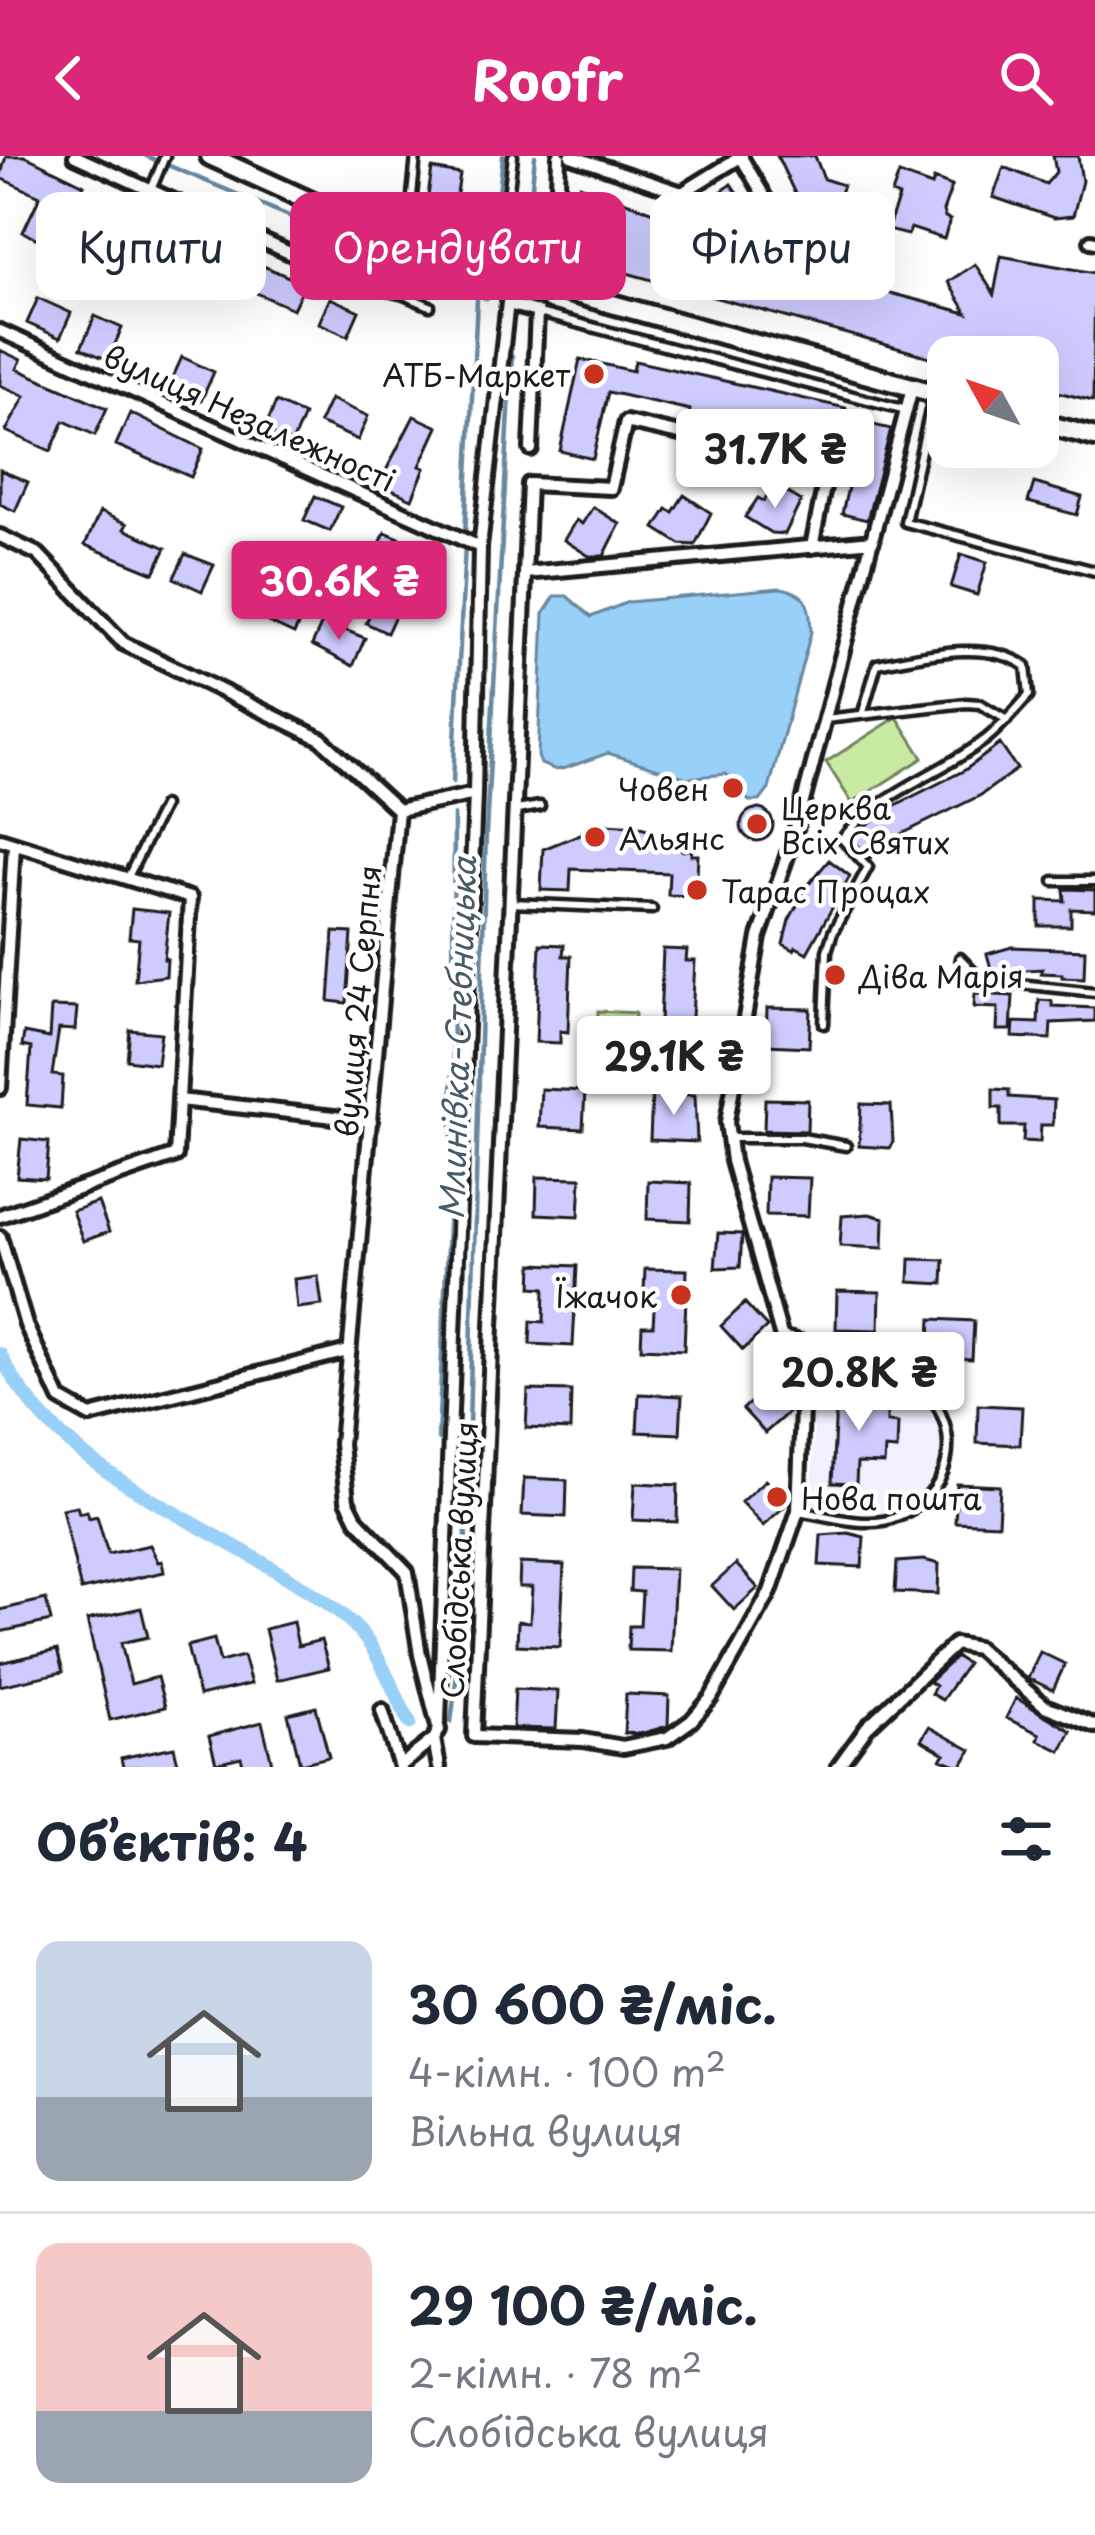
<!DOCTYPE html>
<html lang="uk">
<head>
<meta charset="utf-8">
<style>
  :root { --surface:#fff; --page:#f2f2f3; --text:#1f2937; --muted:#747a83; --line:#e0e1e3; --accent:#db2777 }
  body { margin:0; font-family:"Playpen Sans",sans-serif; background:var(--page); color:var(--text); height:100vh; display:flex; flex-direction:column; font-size:45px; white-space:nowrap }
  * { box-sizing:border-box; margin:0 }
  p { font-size:39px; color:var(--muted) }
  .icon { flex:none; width:66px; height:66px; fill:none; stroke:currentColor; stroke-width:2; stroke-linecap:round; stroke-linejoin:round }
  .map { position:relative; height:1611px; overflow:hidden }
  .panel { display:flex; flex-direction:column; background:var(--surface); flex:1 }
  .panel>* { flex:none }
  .guide { position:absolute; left:36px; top:36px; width:1023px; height:108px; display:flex; gap:24px }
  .needle { width:78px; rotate:310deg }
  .fabs { position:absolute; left:927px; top:180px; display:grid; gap:24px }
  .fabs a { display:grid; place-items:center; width:132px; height:132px; border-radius:24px; background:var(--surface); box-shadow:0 12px 48px #0002; font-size:60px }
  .price { position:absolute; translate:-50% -102px; padding:0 27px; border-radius:12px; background:#fff; color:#222; font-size:39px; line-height:78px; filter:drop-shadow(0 3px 6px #0008) }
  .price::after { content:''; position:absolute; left:50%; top:72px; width:36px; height:27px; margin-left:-18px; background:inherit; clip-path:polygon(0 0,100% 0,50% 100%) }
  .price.on { background:var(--accent); color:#fff }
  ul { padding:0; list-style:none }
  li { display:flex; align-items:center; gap:36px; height:300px; padding:0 36px }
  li+li { border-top:3px solid var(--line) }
  li span { display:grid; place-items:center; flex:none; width:336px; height:240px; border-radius:24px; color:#555 }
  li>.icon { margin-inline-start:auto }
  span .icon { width:144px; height:144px; fill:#fffc; stroke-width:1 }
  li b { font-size:51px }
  h2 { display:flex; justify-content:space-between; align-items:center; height:144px; padding:0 36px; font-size:51px }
  .tag { padding:0 42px; border-radius:24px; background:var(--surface); box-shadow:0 12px 48px #0002; font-size:42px; line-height:108px }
  .tag.on { background:var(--accent); color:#fff }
  header { display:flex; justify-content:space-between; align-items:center; height:156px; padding:0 36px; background:var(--accent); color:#fff; font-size:54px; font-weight:700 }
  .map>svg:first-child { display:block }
  .built { fill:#f0f0ff }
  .green { fill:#c8eaa3; stroke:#728360; stroke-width:3 }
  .water { fill:#99d0f8; stroke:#6788a0; stroke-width:3 }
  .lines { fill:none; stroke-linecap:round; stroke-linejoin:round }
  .stream { stroke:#6788a0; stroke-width:4.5 }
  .canal { stroke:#99d0f8; stroke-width:14 }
  .building { fill:#ceccff; stroke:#1c1c1c; stroke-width:3 }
  .lane-casing { stroke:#1c1c1c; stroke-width:15 }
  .street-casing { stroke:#1c1c1c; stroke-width:20 }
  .primary-casing { stroke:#1c1c1c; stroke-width:26 }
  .lane { stroke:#fff; stroke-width:6 }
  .street { stroke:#fff; stroke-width:10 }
  .primary { stroke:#fff; stroke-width:16 }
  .poi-dot { fill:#c8321e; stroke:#fff; stroke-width:4.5 }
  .labels { text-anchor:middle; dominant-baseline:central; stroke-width:9; stroke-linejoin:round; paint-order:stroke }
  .poi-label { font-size:30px; fill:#1c1c1c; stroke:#fff; text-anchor:start }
  .street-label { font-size:30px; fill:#1c1c1c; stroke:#fff }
  .water-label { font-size:33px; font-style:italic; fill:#485b69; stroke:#fff }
</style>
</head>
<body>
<header><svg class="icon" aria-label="back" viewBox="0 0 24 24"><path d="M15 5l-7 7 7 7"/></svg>Roofr<svg class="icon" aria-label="search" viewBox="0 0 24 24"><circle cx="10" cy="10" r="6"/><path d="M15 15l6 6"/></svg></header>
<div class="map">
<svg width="1095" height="1611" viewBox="0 0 1095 1611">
  <rect width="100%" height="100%" fill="#fff"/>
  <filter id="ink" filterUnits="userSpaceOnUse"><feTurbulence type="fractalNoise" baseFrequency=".00833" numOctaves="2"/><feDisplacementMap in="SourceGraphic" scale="24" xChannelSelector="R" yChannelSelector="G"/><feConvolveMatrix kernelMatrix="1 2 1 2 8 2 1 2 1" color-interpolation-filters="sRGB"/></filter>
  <g filter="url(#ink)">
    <!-- built -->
    <path class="built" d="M802 1199 857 1203 915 1232 942 1269 939 1308 921 1340 885 1359 812 1350 814 1267Z"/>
    <!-- green -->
    <path class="green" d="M897 561 923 602 852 647 826 606Z
      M598 855 635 857 632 909 596 907Z"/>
    <!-- water -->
    <path class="water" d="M780 432C809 436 810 451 811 476L769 633 760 645H749L726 618 687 622 608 597 566 612 556 614 541 608 538 600 544 457 555 440H567L591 461 628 446Z"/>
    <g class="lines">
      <!-- stream -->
      <path class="stream" d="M146 0 487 143
        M495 77 503 0
        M526 90 535 0
        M465 379 477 144
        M453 626 465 389
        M438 1283 452 986 454 659
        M451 1566 458 1510 456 1449 465 1409 486 677 512 200"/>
      <!-- canal -->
      <path class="canal" d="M0 1198C55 1311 180 1354 280 1417 306 1433 341 1453 361 1477 382 1502 395 1539 410 1567"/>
    </g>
    <!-- building -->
    <path class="building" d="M6 0H25L84 29 69 63 63 60 50 89 23 76 40 40 0 22Z
      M777 0H815L824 23 843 29 834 54 797 42Z
      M1053 0H1078L1082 25 1073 60 1054 62 993 41 1004 11 1046 28 1056 16Z
      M432 13 460 18 456 44 428 40Z
      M899 18 932 30 934 23 952 30 943 55 945 62 950 64 944 83 911 72 908 79 887 74 899 41 892 38Z
      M731 28 747 51 704 89 967 157 948 126 975 108 994 138 1001 100 1095 117 1093 245 1038 231V201H948V206L576 103 580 29 683 67Z
      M148 44 175 56 154 103 127 91Z
      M245 102 305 128 293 153 234 127Z
      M38 142 71 157 60 182 27 167Z
      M330 142 359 155 348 180 319 167Z
      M95 160 122 172 108 204 81 192Z
      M0 194 21 204 17 213 107 252 95 279 64 265 51 295 6 275 25 240 0 229Z
      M182 201 214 216 201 245 169 230Z
      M580 203 633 215 635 205 846 252 843 262 891 273 867 364 842 358 857 291 775 273 773 281 688 262 690 254 608 236 593 303 560 295Z
      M330 243 368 260 358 284 319 267Z
      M276 246 304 259 292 287 264 275Z
      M130 257 203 293 191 321 116 289Z
      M414 260 438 271 420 310 425 312 412 343 379 328Z
      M0 314 28 326 15 355 0 348Z
      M1034 327 1082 341 1077 359 1028 346Z
      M774 328 801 345 785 378 771 377 745 361 758 342 764 345Z
      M684 339 711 357 695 389 680 388 655 372 667 353 673 356Z
      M315 340 341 351 330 375 304 364Z
      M593 351 620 368 604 400H589L564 384 576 364 582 368Z
      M100 356 127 368 124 373 166 392 154 417 85 389Z
      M385 376 409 386 396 415 404 419 389 452 397 455 387 477 366 467 379 438 369 434 384 401 376 397Z
      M185 398 214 409 202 435 174 422Z
      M961 398 987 406 977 439 951 431Z
      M275 439 306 452 294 478 264 464Z
      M323 465 365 482 353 510 312 489Z
      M1000 588 1017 613 981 639 902 678 870 702 852 683 882 656 965 614Z
      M741 669a16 16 0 1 1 32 0a16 16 0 1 1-32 0Z
      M605 668 639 670 665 680 683 695 692 693 691 699H698L696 740 668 739 669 717 571 713 570 735 541 734 543 693Z
      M829 704 850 720 807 797 796 791 794 794 783 788 789 764 808 729Z
      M1064 733 1095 734V754L1071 753V770H1039V744L1065 745Z
      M132 753 169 757 164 803H167L166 820 135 824 139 783 129 782Z
      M334 776 352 777 347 847 329 845Z
      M540 788 564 789 563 800H571L568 876 560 875V887L536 886Z
      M1012 791 1085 794 1084 822 1062 821V818L1041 817 1042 813 992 816 987 798Z
      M663 793 687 794 686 805H695L691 881 683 880V892L659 891Z
      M975 838 1013 840 1011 874H997L998 852 974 851Z
      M1039 844 1052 845V850L1095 852V865L1051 867 1050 883 1013 881 1014 866 1038 867Z
      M51 851 77 852 75 874 59 873 52 919 63 920 61 952 27 949 31 892 22 890 24 877 49 882Z
      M767 852 811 853 809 891 766 889Z
      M130 874 161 877 157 908 127 904Z
      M541 933 585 935 583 973 539 971Z
      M993 933 1009 934V941L1054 944 1053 969H1041L1040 986 1023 985 1024 970H1001V952H993Z
      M652 938 695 939 697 986 650 984Z
      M765 943 808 944 807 975 764 974Z
      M861 948 891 949 893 986 889 992 859 990Z
      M21 983 49 986 46 1023 17 1021Z
      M537 1021 581 1022 579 1060 536 1058Z
      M767 1021 810 1022 808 1060 766 1059Z
      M648 1025 691 1027 690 1065 647 1063Z
      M98 1046 109 1076 83 1085 72 1055Z
      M869 1058 884 1062 883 1092 840 1090 842 1060Z
      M718 1077 742 1078 740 1111 715 1112Z
      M910 1103 944 1104 943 1128 909 1126Z
      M533 1108 577 1110 573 1190 530 1188 531 1165 544 1166 545 1132 532 1131Z
      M645 1113 687 1114 684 1194 641 1192 642 1170H653L655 1136H644Z
      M318 1120 322 1149 297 1152 294 1123Z
      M837 1135 880 1136 879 1174 836 1173Z
      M745 1147 767 1171 743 1194 721 1170Z
      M931 1163 974 1165 972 1203 929 1201Z
      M837 1227 861 1228 860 1250 887 1251V1266L898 1267 897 1294 885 1293 884 1308 857 1307 856 1328 832 1327Z
      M767 1231 790 1255 765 1277 743 1253Z
      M528 1234 571 1235 570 1274 526 1272Z
      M639 1238 682 1240 680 1278 637 1276Z
      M978 1249 1022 1251 1020 1289 977 1287Z
      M524 1322 567 1324 566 1361 522 1359Z
      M765 1324 787 1348 763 1370 741 1346Z
      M635 1327 678 1329 677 1366 633 1364Z
      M957 1328 1000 1330 998 1368 955 1366Z
      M77 1350 79 1357 87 1355 89 1362 97 1360 108 1398 150 1389 158 1406 162 1405 164 1416 81 1434 62 1353Z
      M848 1377 864 1381 862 1411 819 1409 821 1379Z
      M924 1404 939 1408 938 1438 895 1436 897 1406Z
      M520 1407 564 1409 560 1491 517 1489 518 1465 530 1466 532 1431H519Z
      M736 1408 758 1432 734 1454 712 1430Z
      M631 1412 675 1413 671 1495 628 1494 629 1470H640L642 1436 630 1435Z
      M46 1443 51 1465 0 1476V1454Z
      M141 1452 148 1481 121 1487 126 1508 131 1528 157 1521 165 1551 110 1564 87 1464Z
      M293 1466 298 1490 321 1484 329 1512 277 1524 265 1473Z
      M214 1483 220 1506 243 1500 251 1528 199 1540 187 1490Z
      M57 1494 63 1516 0 1530V1507Z
      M1040 1496 1065 1508 1053 1534 1028 1522Z
      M956 1501 967 1508 942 1544 931 1538 935 1530 929 1526Z
      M515 1533 558 1535 556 1573 513 1572Z
      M626 1538 669 1540 668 1570 640 1578 624 1577Z
      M1016 1542 1071 1575 1061 1595 1038 1584 1040 1578 1006 1562Z
      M316 1551 329 1601 300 1608 288 1558Z
      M262 1566 273 1611H244L241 1601 216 1607 209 1580Z
      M929 1571 971 1594 961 1611 941 1603 945 1598 921 1584Z
      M174 1591 179 1611H123L121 1602Z"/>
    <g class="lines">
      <!-- lane casing -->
      <g class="lane-casing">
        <path id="lane" d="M151 34 165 0
          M408 80 416 0
          M499 115 513 0
          M358 128 404 139 430 150
          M539 157 906 254
          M933 241 905 366 1095 415
          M825 563 966 547 980 548 1007 564
          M517 654 540 650
          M127 723 163 650
          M1054 725H1095
          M511 747 652 753
          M960 802 981 824 1095 836
          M824 868 827 795 833 776 868 711 842 683C877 638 936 620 982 586 1000 573 1014 555 1029 539L1026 510C986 482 921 500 877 508L863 556
          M730 982H802L846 990
          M782 1179C817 1188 897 1204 922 1230 967 1276 952 1343 891 1363 865 1372 824 1359 798 1355"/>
      </g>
      <!-- street casing -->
      <g class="street-casing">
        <path id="street" d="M75 0 358 128
          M571 0 682 37 742 0
          M741 1 771 52 834 73
          M1091 85 1095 86
          M555 120 559 0
          M508 148 537 156 531 293
          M0 175 480 391
          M0 380 38 398 123 487 321 583 398 654
          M812 391 828 311 626 266 611 332 529 328 474 1580 583 1584 623 1591 667 1582 691 1565 711 1542 770 1436 798 1355 802 1253 732 1005 727 966 759 781 794 680 912 232
          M526 417 873 385
          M0 683 190 742 176 999 0 1060
          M0 932 14 689
          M179 944 371 965
          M0 1081 26 1169 60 1243 90 1260 348 1195
          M382 1554 400 1611
          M439 1564 475 638
          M400 1610 434 1583
          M439 1611 434 1583 439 1574 420 1499 407 1416 357 1364 347 1344 341 1288 398 654 475 638 480 391 511 120
          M838 1611 867 1571 955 1488 977 1492 1045 1550 1095 1570"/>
      </g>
      <!-- primary casing -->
      <g class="primary-casing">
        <path id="primary" d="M210 0 351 64 511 120 948 241
          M1038 266 1095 281"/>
      </g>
      <!-- lane -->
      <use href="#lane" class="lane"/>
      <!-- street -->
      <use href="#street" class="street"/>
      <!-- primary -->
      <use href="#primary" class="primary"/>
    </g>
  </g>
  <!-- markers -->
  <g class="poi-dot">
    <circle cx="594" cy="218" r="12"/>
    <circle cx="733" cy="632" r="12"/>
    <circle cx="757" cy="668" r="12"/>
    <circle cx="595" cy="681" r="12"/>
    <circle cx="697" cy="734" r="12"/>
    <circle cx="835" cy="819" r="12"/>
    <circle cx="681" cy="1139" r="12"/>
    <circle cx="777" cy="1341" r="12"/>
  </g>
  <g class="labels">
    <!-- poi labels -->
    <g class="poi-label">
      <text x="570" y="218" text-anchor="end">АТБ-Маркет</text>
      <text x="709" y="632" text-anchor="end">Човен</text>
      <text x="781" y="651">Церква<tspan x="781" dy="34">Всіх Святих</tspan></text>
      <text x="619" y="681">Альянс</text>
      <text x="721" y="734">Тарас Процах</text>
      <text x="859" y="819">Діва Марія</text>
      <text x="657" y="1139" text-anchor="end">Їжачок</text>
      <text x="801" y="1341">Нова пошта</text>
    </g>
    <!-- street labels -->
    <g class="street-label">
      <text transform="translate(250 261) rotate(24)">вулиця Незалежності</text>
      <text transform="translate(357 845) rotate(-85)">вулиця 24 Серпня</text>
      <text transform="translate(458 1404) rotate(-87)">Слобідська вулиця</text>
    </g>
    <!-- water labels -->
    <g class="water-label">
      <text transform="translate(456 882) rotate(-88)">Млинівка-Стебницька</text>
    </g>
  </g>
</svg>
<div class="fabs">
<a><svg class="needle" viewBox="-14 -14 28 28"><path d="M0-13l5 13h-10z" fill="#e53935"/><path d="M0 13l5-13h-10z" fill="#747a83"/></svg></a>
</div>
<b class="price" style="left:775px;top:355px">31.7K ₴</b>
<b class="price on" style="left:339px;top:487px">30.6K ₴</b>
<b class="price" style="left:674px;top:962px">29.1K ₴</b>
<b class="price" style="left:859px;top:1278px">20.8K ₴</b>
<div class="guide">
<a class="tag">Купити</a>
<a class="tag on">Орендувати</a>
<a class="tag">Фільтри</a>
</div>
</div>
<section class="panel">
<h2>Об’єктів: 4<svg class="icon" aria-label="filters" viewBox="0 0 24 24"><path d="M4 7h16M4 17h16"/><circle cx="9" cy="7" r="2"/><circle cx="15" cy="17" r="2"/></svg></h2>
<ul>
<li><span style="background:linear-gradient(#c9d6e8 65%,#9aa5b1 0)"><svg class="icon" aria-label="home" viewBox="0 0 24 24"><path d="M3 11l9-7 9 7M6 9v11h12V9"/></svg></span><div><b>30 600 ₴/міс.</b><p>4-кімн. · 100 m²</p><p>Вільна вулиця</p></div></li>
<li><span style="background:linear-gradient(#f6c9c9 70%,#9aa5b1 0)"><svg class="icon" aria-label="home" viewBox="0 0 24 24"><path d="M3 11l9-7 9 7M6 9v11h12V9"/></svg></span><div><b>29 100 ₴/міс.</b><p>2-кімн. · 78 m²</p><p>Слобідська вулиця</p></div></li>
</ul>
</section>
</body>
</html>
